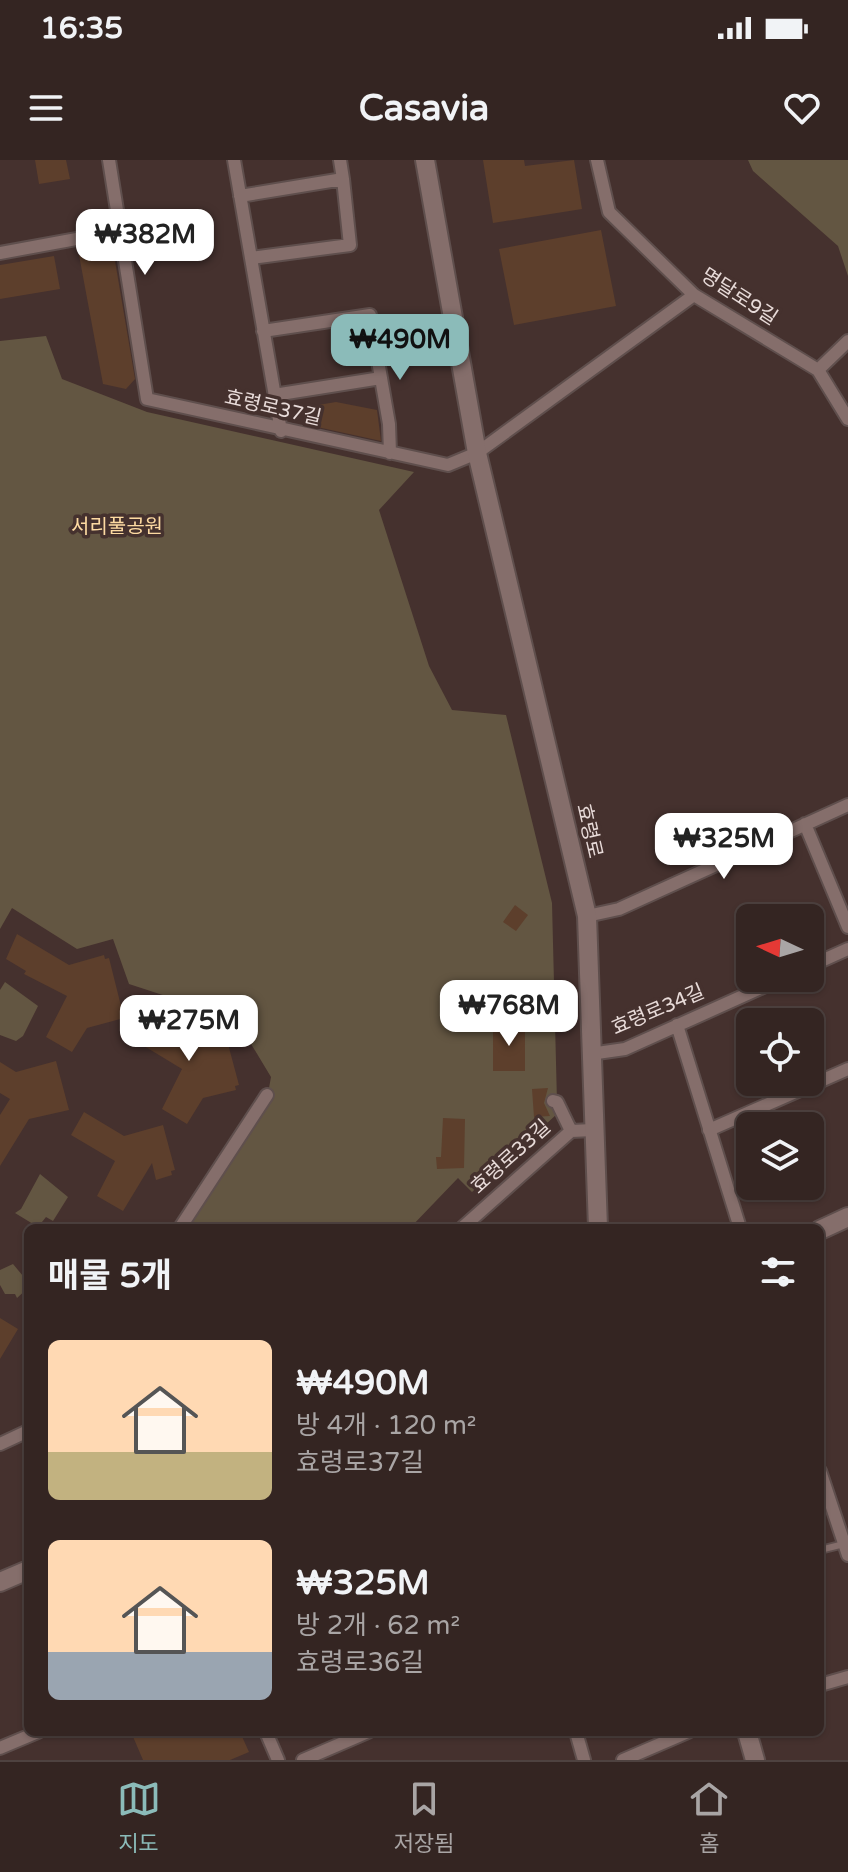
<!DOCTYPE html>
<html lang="ko">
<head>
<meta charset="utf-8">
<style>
  :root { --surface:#342522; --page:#3c2d2a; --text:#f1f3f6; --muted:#a9a5a5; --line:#4e4240; --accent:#8bbbb9 }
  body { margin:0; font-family:"Varela Round","Noto Sans KR",sans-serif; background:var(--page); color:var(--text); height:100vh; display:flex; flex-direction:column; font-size:30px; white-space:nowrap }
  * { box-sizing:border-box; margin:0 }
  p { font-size:26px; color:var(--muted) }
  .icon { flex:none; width:44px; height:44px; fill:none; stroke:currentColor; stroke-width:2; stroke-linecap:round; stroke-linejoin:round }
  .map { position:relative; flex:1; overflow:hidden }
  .panel { position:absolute; left:24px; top:1064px; width:800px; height:512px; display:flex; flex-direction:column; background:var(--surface); border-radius:12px; box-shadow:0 2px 6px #0004,0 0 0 2px var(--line) }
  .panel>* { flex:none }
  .needle { width:52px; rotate:274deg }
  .tools { position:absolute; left:736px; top:744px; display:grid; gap:16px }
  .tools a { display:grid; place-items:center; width:88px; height:88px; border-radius:12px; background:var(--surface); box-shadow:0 2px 6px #0004,0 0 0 2px var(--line); font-size:40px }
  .price { position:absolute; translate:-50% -68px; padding:0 18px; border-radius:16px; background:#fff; color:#222; font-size:26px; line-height:52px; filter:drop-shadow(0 2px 4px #0008) }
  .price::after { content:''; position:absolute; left:50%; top:48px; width:24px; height:18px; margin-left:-12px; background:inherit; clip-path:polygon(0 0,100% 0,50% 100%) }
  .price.active { background:var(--accent); color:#111 }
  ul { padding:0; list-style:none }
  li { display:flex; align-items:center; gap:24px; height:200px; padding:0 24px }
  li span { display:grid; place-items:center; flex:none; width:224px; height:160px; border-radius:12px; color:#555 }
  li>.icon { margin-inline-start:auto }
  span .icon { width:96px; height:96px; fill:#fffc; stroke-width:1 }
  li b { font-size:34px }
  h2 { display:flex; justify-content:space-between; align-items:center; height:96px; padding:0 24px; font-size:34px }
  .status { display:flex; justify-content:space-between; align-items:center; height:56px; padding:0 40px; background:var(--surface); direction:ltr }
  .status svg { height:22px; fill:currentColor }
  header { display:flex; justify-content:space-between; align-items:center; height:104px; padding:0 24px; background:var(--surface); font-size:36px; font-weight:700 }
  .dock { display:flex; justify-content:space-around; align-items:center; height:112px; border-top:2px solid var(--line); background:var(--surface); font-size:22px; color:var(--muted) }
  .dock a { display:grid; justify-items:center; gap:4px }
  .dock .active { color:var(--accent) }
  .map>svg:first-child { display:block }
  .green { fill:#635642 }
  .building { fill:#5d3f2c }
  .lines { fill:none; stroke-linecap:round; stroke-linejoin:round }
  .lane-casing { stroke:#5f4f4d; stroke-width:10 }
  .street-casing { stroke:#5f4f4d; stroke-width:16 }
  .secondary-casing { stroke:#5f4f4d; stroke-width:22 }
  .lane { stroke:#856e6b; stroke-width:6 }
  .street { stroke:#856e6b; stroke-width:12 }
  .secondary { stroke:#856e6b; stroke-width:18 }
  .labels { text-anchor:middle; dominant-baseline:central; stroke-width:7; stroke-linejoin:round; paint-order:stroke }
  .street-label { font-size:20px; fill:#e8dbd9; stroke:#45312e }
  .park-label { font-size:20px; fill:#fddaa2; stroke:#45312e }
</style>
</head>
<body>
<div class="status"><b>16:35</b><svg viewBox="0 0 49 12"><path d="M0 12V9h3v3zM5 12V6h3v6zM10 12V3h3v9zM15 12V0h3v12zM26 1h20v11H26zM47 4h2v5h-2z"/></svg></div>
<header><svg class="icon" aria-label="menu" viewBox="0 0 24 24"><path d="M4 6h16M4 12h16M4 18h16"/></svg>Casavia<svg class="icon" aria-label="heart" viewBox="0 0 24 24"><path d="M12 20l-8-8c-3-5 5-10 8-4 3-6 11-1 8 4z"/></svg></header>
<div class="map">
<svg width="848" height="1600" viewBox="0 0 848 1600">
  <rect width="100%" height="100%" fill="#45312e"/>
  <!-- green -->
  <path class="green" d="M748 0H848V116L838 86 753 11Z
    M46 176 62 219 147 252 414 312 379 350 429 506 452 550 506 555 552 743 557 942V954L472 1032 458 1018 410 1068H185L267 939 271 917 236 859 129 824 113 779 77 789 12 748 0 769V181Z
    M5 822 38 846 23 876 16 881 0 875V830Z
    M40 1014 68 1037 53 1061 46 1057 38 1067 15 1053 21 1049Z
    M13 1104 23 1116 28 1115V1128L17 1138 15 1134H5L0 1125V1110Z"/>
  <!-- building -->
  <path class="building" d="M35 0H66L70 19 39 24Z
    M483 0H524L525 6 574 0 582 49 493 63Z
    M601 70 616 146 514 165 499 89Z
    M113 89 135 219 126 229 103 224 79 95Z
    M54 96 60 129 0 139V105Z
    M336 242 377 250 381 281 308 265 312 246Z
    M515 745 528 755 516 771 503 762Z
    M17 774 69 805 104 795 105 799 109 798 124 858 87 868 72 892 46 877 67 836 24 814 26 811 6 799Z
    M141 850 185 876 220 866 221 870 224 869 239 925 235 926 236 930 203 938 187 964 162 949 182 909 126 875Z
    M493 865H525V911H493Z
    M56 901 69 950 29 959 0 1006V955L10 939 0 933V902L16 912Z
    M548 928 544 943 550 956 534 957 532 929Z
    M84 952 124 976 163 965 175 1010 171 1011 172 1015 156 1020 152 1003 123 1051 97 1036 115 1001 71 975Z
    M443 958 465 959 464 1008 437 1009 436 997H441Z
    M0 1158 18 1169 0 1199Z
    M131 1572H240L249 1592 230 1600H143Z"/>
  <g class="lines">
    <!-- lane casing -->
    <g class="lane-casing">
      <path id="lane" d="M820 1390 844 1384"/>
    </g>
    <!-- street casing -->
    <g class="street-casing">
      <path id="street" d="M109 0 147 239 448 305 477 293 694 135
        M234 0 281 271
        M340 0 343 19
        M597 0 609 52 694 135 818 210 848 259
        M240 36 343 19 350 85 251 98
        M0 93 120 71
        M263 171 370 155 389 264 390 293
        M818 210 848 181
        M274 235 381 218
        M805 664 848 767
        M587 756 619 749 848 645
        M810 806 848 789
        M677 865 740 1068
        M590 894 625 889 783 818
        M553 941 557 942 571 971
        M709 970 848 909
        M180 1068 267 935
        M462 1068 571 971 593 970
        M0 1284 28 1271
        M820 1311 848 1395
        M820 1525 848 1517
        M266 1572 278 1600
        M576 1572 584 1600
        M0 1588 38 1572
        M303 1600 368 1572
        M623 1600 688 1572"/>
    </g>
    <!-- secondary casing -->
    <g class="secondary-casing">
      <path id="secondary" d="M425 0 477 293 587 756 598 1068
        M820 1070 848 1057
        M0 1422 28 1410
        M747 1572 755 1600"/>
    </g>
    <!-- lane -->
    <use href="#lane" class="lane"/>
    <!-- street -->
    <use href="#street" class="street"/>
    <!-- secondary -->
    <use href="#secondary" class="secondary"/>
  </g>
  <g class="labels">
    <!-- street labels -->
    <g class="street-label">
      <text transform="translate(739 137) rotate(33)">명달로9길</text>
      <text transform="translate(273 248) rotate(13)">효령로37길</text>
      <text transform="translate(589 671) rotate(77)">효령로</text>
      <text transform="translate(658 850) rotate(-23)">효령로34길</text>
      <text transform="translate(511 997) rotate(-42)">효령로33길</text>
    </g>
    <!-- park labels -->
    <g class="park-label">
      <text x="117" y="367">서리풀공원</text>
    </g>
  </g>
</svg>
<div class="tools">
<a><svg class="needle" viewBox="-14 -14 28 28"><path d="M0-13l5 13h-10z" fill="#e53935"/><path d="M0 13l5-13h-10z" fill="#a9a5a5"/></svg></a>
<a><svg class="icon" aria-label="locate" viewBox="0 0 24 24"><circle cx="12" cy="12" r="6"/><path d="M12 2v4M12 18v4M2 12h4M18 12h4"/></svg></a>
<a><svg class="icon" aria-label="layers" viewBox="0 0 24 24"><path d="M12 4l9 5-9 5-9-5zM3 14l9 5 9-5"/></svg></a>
</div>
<b class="price" style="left:145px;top:117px">₩382M</b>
<b class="price active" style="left:400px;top:222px">₩490M</b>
<b class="price" style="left:724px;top:721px">₩325M</b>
<b class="price" style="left:509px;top:888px">₩768M</b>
<b class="price" style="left:189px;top:903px">₩275M</b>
<section class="panel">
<h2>매물 5개<svg class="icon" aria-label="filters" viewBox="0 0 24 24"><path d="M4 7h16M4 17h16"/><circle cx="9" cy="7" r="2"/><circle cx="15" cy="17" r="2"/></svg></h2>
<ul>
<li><span style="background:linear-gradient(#ffd9b3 70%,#c2b280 0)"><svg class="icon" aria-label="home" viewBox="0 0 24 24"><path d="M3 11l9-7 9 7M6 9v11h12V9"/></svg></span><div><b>₩490M</b><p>방 4개 · 120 m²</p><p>효령로37길</p></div></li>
<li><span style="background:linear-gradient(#ffd9b3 70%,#9aa5b1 0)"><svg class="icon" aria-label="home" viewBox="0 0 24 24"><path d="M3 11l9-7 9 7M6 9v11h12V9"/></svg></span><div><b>₩325M</b><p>방 2개 · 62 m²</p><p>효령로36길</p></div></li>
</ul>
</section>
</div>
<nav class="dock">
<a class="active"><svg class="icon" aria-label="map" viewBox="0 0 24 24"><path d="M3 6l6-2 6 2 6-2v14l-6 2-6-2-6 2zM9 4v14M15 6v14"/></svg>지도</a>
<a><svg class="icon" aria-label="saved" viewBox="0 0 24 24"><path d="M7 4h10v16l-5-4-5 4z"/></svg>저장됨</a>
<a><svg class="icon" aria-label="home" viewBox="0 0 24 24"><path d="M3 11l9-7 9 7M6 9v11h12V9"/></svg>홈</a>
</nav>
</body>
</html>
